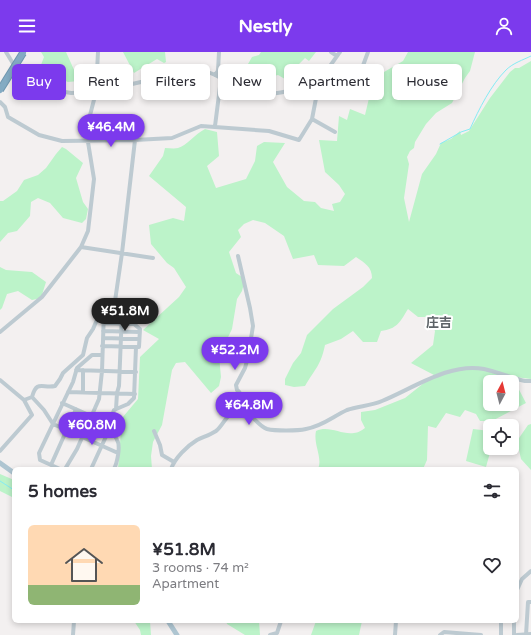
<!DOCTYPE html>
<html lang="en">
<head>
<meta charset="utf-8">
<style>
  :root { --surface:#fff; --page:#f2f2f3; --text:#2b2b33; --muted:#7c7c81; --line:#e1e1e2; --accent:#7c3aed }
  body { margin:0; font-family:"Varela Round","Noto Sans JP",sans-serif; background:var(--page); color:var(--text); height:100vh; display:flex; flex-direction:column; font-size:15px; white-space:nowrap }
  * { box-sizing:border-box; margin:0 }
  p { font-size:13px; color:var(--muted) }
  .icon { flex:none; width:22px; height:22px; fill:none; stroke:currentColor; stroke-width:2; stroke-linecap:round; stroke-linejoin:round }
  .map { position:relative; flex:1; overflow:hidden }
  .sheet { position:absolute; left:12px; top:415px; width:507px; height:156px; display:flex; flex-direction:column; background:var(--surface); border-radius:6px; box-shadow:0 2px 6px #0003 }
  .sheet>* { flex:none }
  .banner { position:absolute; left:12px; top:12px; width:507px; height:36px; display:flex; gap:8px }
  .needle { width:26px; rotate:7deg }
  .buttons { position:absolute; left:483px; top:323px; display:grid; gap:8px }
  .buttons a { display:grid; place-items:center; width:36px; height:36px; border-radius:6px; background:var(--surface); box-shadow:0 2px 6px #0003; font-size:20px }
  .price { position:absolute; translate:-50% -34px; padding:0 9px; border-radius:14px; background:var(--accent); color:#fff; font-size:13px; line-height:26px; filter:drop-shadow(0 1px 2px #0008) }
  .price::after { content:''; position:absolute; left:50%; top:24px; width:12px; height:9px; margin-left:-6px; background:inherit; clip-path:polygon(0 0,100% 0,50% 100%) }
  .price.current { background:#222; color:#fff }
  ul { padding:0; list-style:none }
  li { display:flex; align-items:center; gap:12px; height:100px; padding:0 16px }
  li+li { border-top:1px solid var(--line) }
  li span { display:grid; place-items:center; flex:none; width:112px; height:80px; border-radius:6px; color:#555 }
  li>.icon { margin-inline-start:auto }
  span .icon { width:48px; height:48px; fill:#fffc; stroke-width:1 }
  li b { font-size:17px }
  h2 { display:flex; justify-content:space-between; align-items:center; height:48px; padding:0 16px; font-size:17px }
  .chip { padding:0 14px; border-radius:6px; background:var(--surface); box-shadow:0 2px 6px #0003; font-size:14px; line-height:36px }
  .chip.current { background:var(--accent); color:#fff }
  header { display:flex; justify-content:space-between; align-items:center; height:52px; padding:0 16px; background:var(--accent); color:#fff; font-size:18px; font-weight:700 }
  .map>svg:first-child { display:block }
  .green { fill:#bcf3c9; fill-rule:evenodd }
  .lines { fill:none; stroke-linecap:round; stroke-linejoin:round }
  .stream { stroke:#85ecf4; stroke-width:1 }
  .minor { stroke:#bdcad1; stroke-width:4 }
  .major { stroke:#aec5d1; stroke-width:5 }
  .highway-bridge-casing { stroke:#6f96af; stroke-width:8; stroke-linecap:butt }
  .highway-bridge { stroke:#84abc3; stroke-width:6 }
  .labels { text-anchor:middle; dominant-baseline:central; stroke-width:4; stroke-linejoin:round; paint-order:stroke }
  .quarter-label { font-size:13px; font-weight:bold; fill:#5c6266; stroke:#fff }
</style>
</head>
<body>
<header><svg class="icon" aria-label="menu" viewBox="0 0 24 24"><path d="M4 6h16M4 12h16M4 18h16"/></svg>Nestly<svg class="icon" aria-label="person" viewBox="0 0 24 24"><circle cx="12" cy="8" r="4"/><path d="M4 21q1-7 8-7t8 7"/></svg></header>
<div class="map">
<svg width="531" height="583" viewBox="0 0 531 583">
  <rect width="100%" height="100%" fill="#f3f0f0"/>
  <!-- green -->
  <path class="green" d="M41 0H66L79 29 68 30 39 18 44 5Z
    M123 0H165L166 10 164 11 157 7 134 21Z
    M261 0H316L309 9 305 6 296 15 298 25 290 30 278 23 257 28 252 36 240 26 252 5 259 3Z
    M408 0H475L470 19 465 26 452 51 436 61 426 72 415 90 414 96 410 99 407 105 409 112 404 146 409 170 422 122 436 102 441 91 451 87 460 79 461 83 469 79 490 46 510 20 515 16H519L531 9V327L515 325V330L526 351 492 369H480L476 362 465 358 460 365 446 361 436 376 428 374 427 408 423 417H318C323 405 313 393 316 379 329 373 341 383 354 381 358 381 362 378 365 376L361 368V360L375 358 405 346 434 323 411 311 433 293 435 279 429 268 425 265H418L408 257C400 270 397 277 381 279L377 290H363L353 279 341 287 325 293C321 313 315 317 305 334L294 335 285 333V327L293 311 301 301 307 283 333 257 363 235 372 226C372 215 365 211 356 205L344 214 318 213 314 203 293 207 284 184 265 171 253 168 244 172 238 178 241 185 229 200 236 221 245 227 242 239 237 247 232 277 219 304 221 325 219 334 211 341 185 310 176 311 172 318 162 373 153 390 151 404 152 417H118L122 366 138 347 140 305 159 287 143 278 179 245 186 235 174 216 167 211 151 192 149 173 173 166 184 169 186 155 149 124 163 104 165 96C169 96 174 97 178 96 186 94 195 82 205 77L217 80 219 104 207 114 216 136 246 127 255 109 257 94 264 90 285 91 273 110 287 135 304 149 315 150 321 156 334 159 332 152 340 150 345 142 339 133 325 120 319 88 337 89 339 64 347 68 350 57 365 63 370 42 368 27 384 20 403 9ZM490 330H512V352H490Z
    M62 95 66 97 83 111 76 126 83 150 88 157 86 167 82 171 63 166 50 151 38 146 31 150 30 164 17 179 8 181 0 190V149H3L17 139 24 128 38 123 46 116 56 102Z
    M0 215 6 218 32 220 46 230 41 246 32 248 18 239 7 242 2 256 0 258Z
    M531 372V418L521 407 517 389 528 373Z
    M473 377 490 379V396H509L508 401 491 397 486 415 466 409Z
    M0 422 14 428V446L0 439Z
    M134 569H150L151 583H141L140 578Z
    M226 569H259L260 583H245L227 572Z
    M316 569H362L359 583H311Z"/>
  <g class="lines">
    <!-- stream -->
    <path class="stream" d="M440 92 461 80 470 77C479 57 491 33 506 18 513 11 523 8 531 4
      M0 429 14 438"/>
    <!-- minor -->
    <path class="minor" d="M6 0 20 23 31 33 37 35 71 41 96 40 195 18C213 18 227 31 243 38 260 46 283 41 300 36 306 34 313 33 317 29 326 22 333 9 340 0
      M331 0 337 4
      M215 23 218 19 219 0
      M318 36 330 45 333 46 338 42 344 45 361 19 368 0
      M0 50 5 55 8 65 39 83 62 89 135 88 172 86 201 74 269 79 299 88 312 67 318 36 316 30
      M312 67 335 80
      M215 74 221 27
      M81 195 153 206
      M122 201 135 88
      M103 279 140 280
      M0 280 42 245 81 195 88 179 94 127 88 90V71L96 40 98 0
      M103 286 139 287
      M102 294 139 295 140 277 134 272 103 271
      M76 318 136 320
      M0 328 24 348 32 363 0 399
      M68 340 135 342
      M83 340V318
      M32 345 44 358 53 372 118 401
      M24 348 32 345C37 327 43 337 55 334L60 327 63 321 83 303 87 286 93 277 99 263 109 252 115 249 122 201
      M62 351 109 372
      M116 357 117 341 119 334 122 260
      M238 358C240 351 244 343 237 338L236 333 245 316 248 305 253 274 250 256 238 204
      M154 379 160 393 162 403 174 410
      M51 413 76 357
      M60 417 40 408 39 401 73 330 77 316 92 303H102
      M65 417 77 397 99 347 102 319 104 258
      M91 417 109 378
      M114 417C117 411 121 394 117 388 116 384 111 381 109 378L110 369 114 358 128 352 134 346 136 295
      M171 417C175 406 187 394 197 388 203 385 210 383 216 379 223 374 228 359 237 358 249 356 256 373 267 377 275 379 297 379 306 377 323 374 332 365 347 358 358 354 371 354 382 349 412 337 450 310 484 317 498 320 511 326 525 329H531
      M517 538 522 527 531 519
      M73 583 74 569
      M270 583 277 581 281 569
      M395 583 396 569
      M440 583 444 580 481 583
      M501 583V569
      M514 583V569
      M517 583 531 582
      M526 583 528 550H531"/>
    <!-- major -->
    <path class="major" d="M0 411 14 421
      M168 569 177 583"/>
    <!-- highway-bridge casing -->
    <g class="highway-bridge-casing">
      <path id="highway-bridge" d="M0 38 23 1"/>
    </g>
    <!-- highway-bridge -->
    <use href="#highway-bridge" class="highway-bridge"/>
  </g>
  <g class="labels">
    <!-- quarter labels -->
    <g class="quarter-label">
      <text x="439" y="271">庄吉</text>
    </g>
  </g>
</svg>
<div class="buttons">
<a><svg class="needle" viewBox="-14 -14 28 28"><path d="M0-13l5 13h-10z" fill="#e53935"/><path d="M0 13l5-13h-10z" fill="#7c7c81"/></svg></a>
<a><svg class="icon" aria-label="locate" viewBox="0 0 24 24"><circle cx="12" cy="12" r="6"/><path d="M12 2v4M12 18v4M2 12h4M18 12h4"/></svg></a>
</div>
<b class="price" style="left:111px;top:96px">¥46.4M</b>
<b class="price current" style="left:125px;top:280px">¥51.8M</b>
<b class="price" style="left:235px;top:319px">¥52.2M</b>
<b class="price" style="left:249px;top:374px">¥64.8M</b>
<b class="price" style="left:92px;top:394px">¥60.8M</b>
<div class="banner">
<a class="chip current">Buy</a>
<a class="chip">Rent</a>
<a class="chip">Filters</a>
<a class="chip">New</a>
<a class="chip">Apartment</a>
<a class="chip">House</a>
</div>
<section class="sheet">
<h2>5 homes<svg class="icon" aria-label="filters" viewBox="0 0 24 24"><path d="M4 7h16M4 17h16"/><circle cx="9" cy="7" r="2"/><circle cx="15" cy="17" r="2"/></svg></h2>
<ul>
<li><span style="background:linear-gradient(#ffd9b3 75%,#8fb573 0)"><svg class="icon" aria-label="home" viewBox="0 0 24 24"><path d="M3 11l9-7 9 7M6 9v11h12V9"/></svg></span><div><b>¥51.8M</b><p>3 rooms · 74 m²</p><p>Apartment</p></div><svg class="icon" aria-label="heart" viewBox="0 0 24 24"><path d="M12 20l-8-8c-3-5 5-10 8-4 3-6 11-1 8 4z"/></svg></li>
</ul>
</section>
</div>
</body>
</html>
